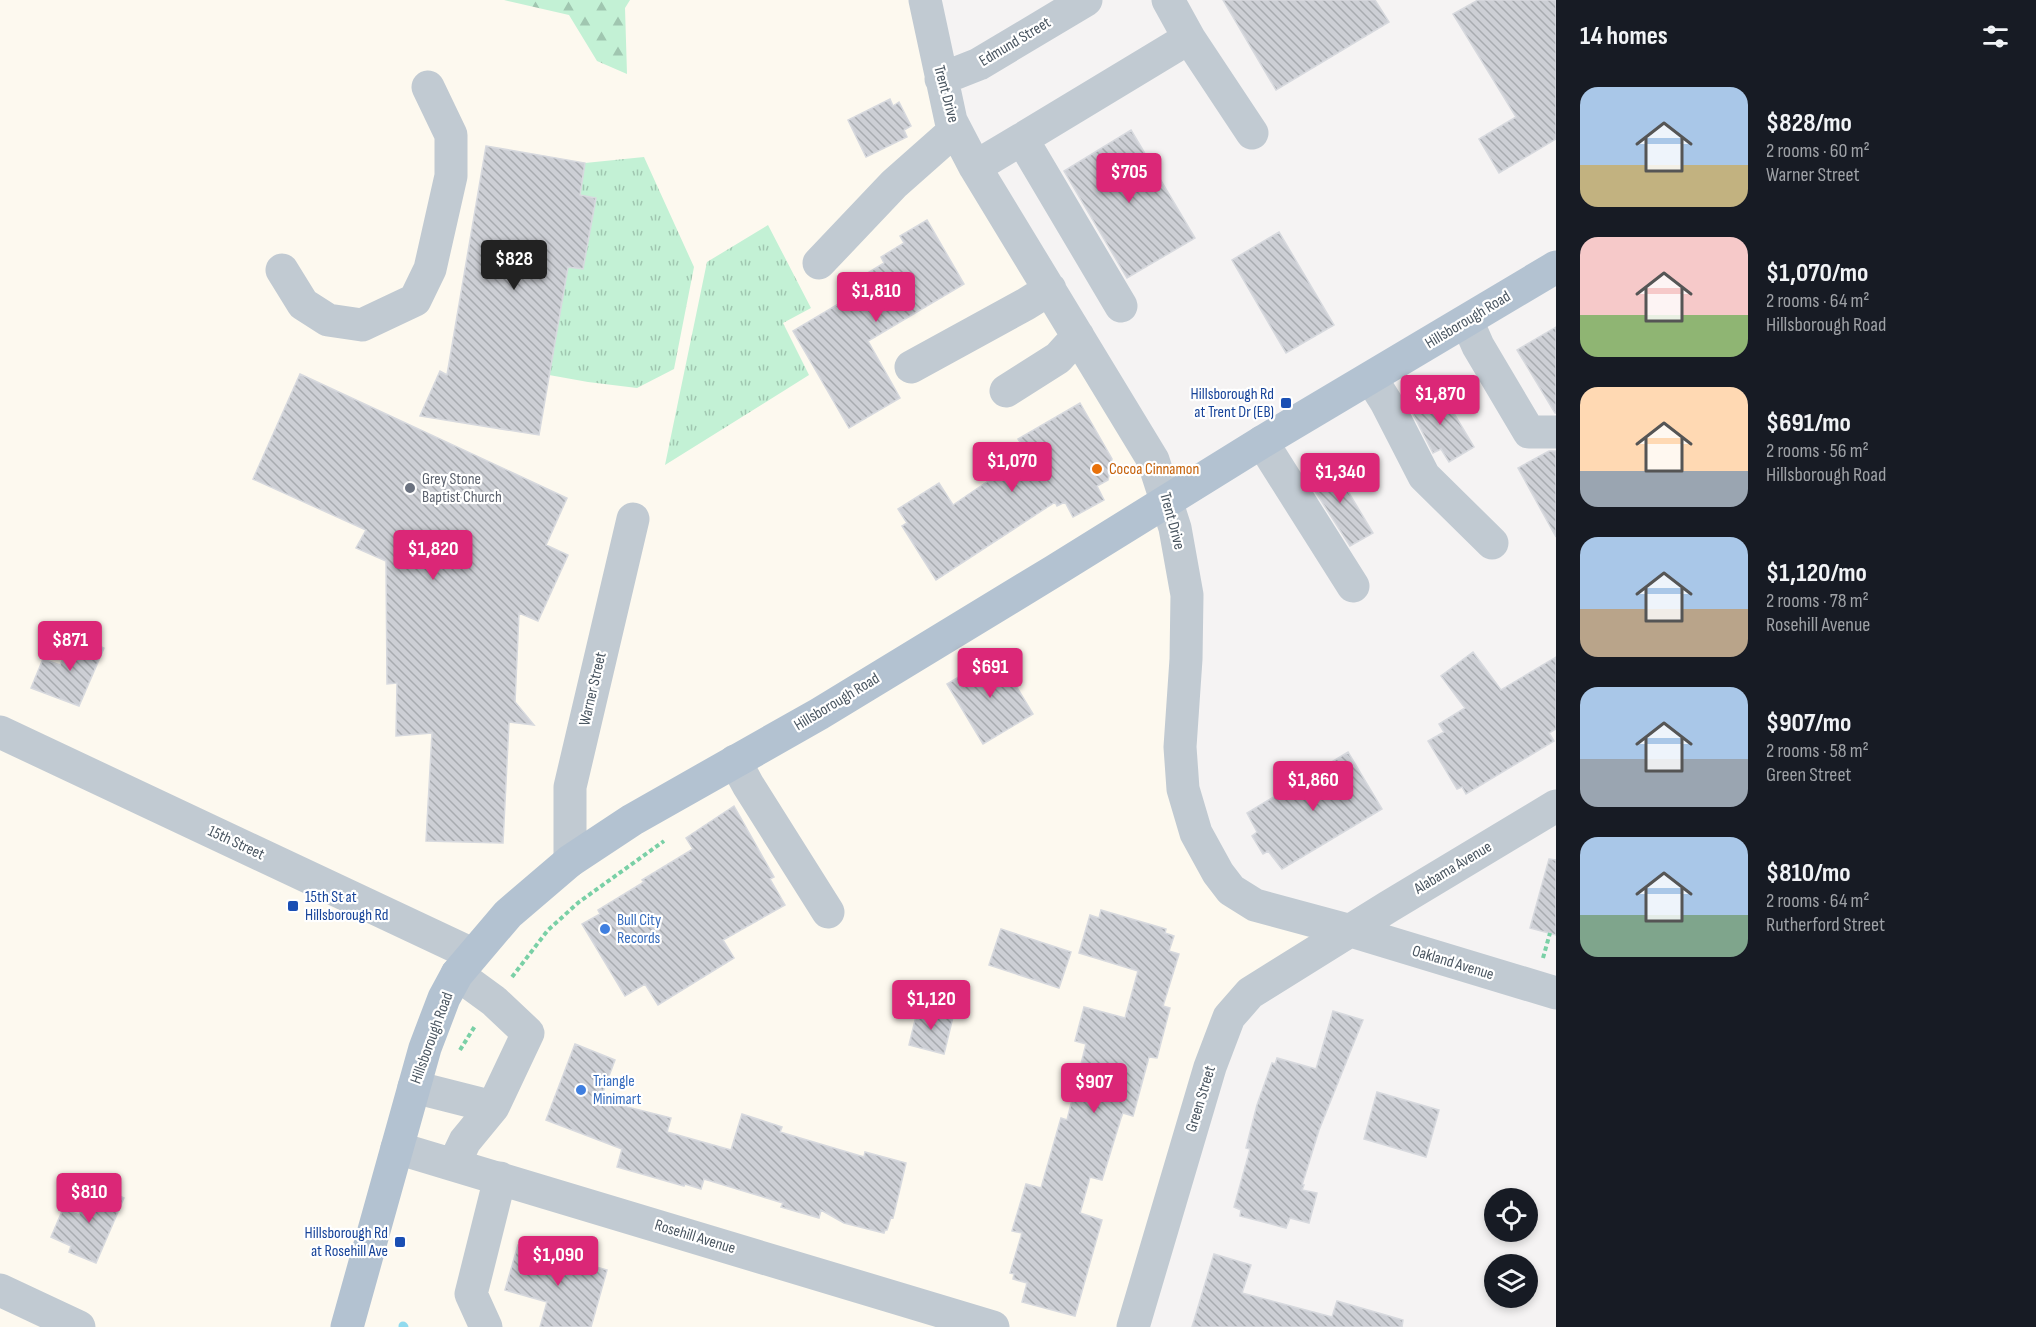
<!DOCTYPE html>
<html lang="en">
<head>
<meta charset="utf-8">
<style>
  :root { --surface:#171b24; --page:#242831; --text:#f1f3f6; --muted:#9ea1a6; --accent:#db2777 }
  body { margin:0; font-family:"Sofia Sans Condensed",sans-serif; background:var(--page); color:var(--text); height:100vh; display:flex; flex-direction:column; font-size:22px; white-space:nowrap }
  * { box-sizing:border-box; margin:0 }
  p { font-size:20px; color:var(--muted) }
  .icon { flex:none; width:33px; height:33px; fill:none; stroke:currentColor; stroke-width:2; stroke-linecap:round; stroke-linejoin:round }
  .map { position:relative; flex:1; overflow:hidden }
  .sheet { display:flex; flex-direction:column; background:var(--surface); width:480px }
  .sheet>* { flex:none }
  .fabs { position:absolute; left:1484px; top:1188px; display:grid; gap:12px }
  .fabs a { display:grid; place-items:center; width:54px; height:54px; border-radius:50%; background:var(--surface); box-shadow:0 3px 9px #0003; font-size:30px }
  .price { position:absolute; translate:-50% -51px; padding:0 14px; border-radius:6px; background:var(--accent); color:#fff; font-size:20px; line-height:39px; filter:drop-shadow(0 2px 3px #0008) }
  .price::after { content:''; position:absolute; left:50%; top:36px; width:18px; height:14px; margin-left:-9px; background:inherit; clip-path:polygon(0 0,100% 0,50% 100%) }
  .price.active { background:#222; color:#fff }
  ul { padding:0; list-style:none }
  li { display:flex; align-items:center; gap:18px; height:150px; padding:0 24px }
  li span { display:grid; place-items:center; flex:none; width:168px; height:120px; border-radius:18px; color:#555 }
  li>.icon { margin-inline-start:auto }
  span .icon { width:72px; height:72px; fill:#fffc; stroke-width:1 }
  li b { font-size:26px }
  h2 { display:flex; justify-content:space-between; align-items:center; height:72px; padding:0 24px; font-size:26px }
  main { display:flex; flex:1; min-height:0 }
  .map>svg:first-child { display:block }
  .commercial { fill:#fdf9ef }
  .forest { fill:url(#forest-firs) }
  .park { fill:url(#park-tufts) }
  .lines { fill:none; stroke-linecap:round; stroke-linejoin:round }
  .stream { stroke:#90daee; stroke-width:9 }
  .building { fill:url(#building-back-hatch); stroke:#d7d9de; stroke-width:1.5 }
  .path { stroke:#7ad0a6; stroke-width:4; stroke-dasharray:4.5 3; stroke-linecap:butt }
  .minor { stroke:#c1cad2; stroke-width:33 }
  .major { stroke:#b3c2d1; stroke-width:33 }
  .transit-dot { fill:#1a4fb4; stroke:#fff; stroke-width:2 }
  .food-dot { fill:#e8710a; stroke:#fff; stroke-width:2 }
  .worship-dot { fill:#6b7280; stroke:#fff; stroke-width:2 }
  .shop-dot { fill:#3f7fe0; stroke:#fff; stroke-width:2 }
  .labels { text-anchor:middle; dominant-baseline:central; stroke-width:4.5; stroke-linejoin:round; paint-order:stroke }
  .street-label { font-size:16px; fill:#4a5661; stroke:#fff }
  .transit-label { font-size:16px; fill:#164399; stroke:#fff; text-anchor:end }
  .food-label { font-size:16px; fill:#c56008; stroke:#fff; text-anchor:start }
  .worship-label { font-size:16px; fill:#5b616d; stroke:#fff; text-anchor:start }
  .shop-label { font-size:16px; fill:#366cbe; stroke:#fff; text-anchor:start }
</style>
</head>
<body>
<main>
<div class="map">
<svg width="1556" height="1327" viewBox="0 0 1556 1327">
  <defs>
    <pattern id="forest-firs" width="22" height="20" patternUnits="userSpaceOnUse" patternTransform="scale(1.5)"><rect width="22" height="20" fill="#c3f1d5"/><path d="M5 1l3.5 6h-7zM16 11l3.5 6h-7z" fill="#a0c6b0"/></pattern>
    <pattern id="park-tufts" width="24" height="20" patternUnits="userSpaceOnUse" patternTransform="scale(1.5)"><rect width="24" height="20" fill="#c3f1d5"/><path d="M3 7l-1-3M5 7V3M7 7l1-3M15 17l-1-3M17 17v-4M19 17l1-3" fill="none" stroke="#a0c6b0"/></pattern>
    <pattern id="building-back-hatch" width="6" height="6" patternUnits="userSpaceOnUse" patternTransform="scale(1.5)"><rect width="6" height="6" fill="#cdcfd5"/><path d="M-1 5l2 2M0 0l6 6M5-1l2 2" fill="none" stroke="#a8abb0"/></pattern>
  </defs>
  <rect width="100%" height="100%" fill="#f5f3f3"/>
  <!-- commercial -->
  <path class="commercial" d="M0 0H918L933 77 1138 462 1180 570 1206 864 1337 937 1237 1002 1139 1327H0Z"/>
  <!-- forest -->
  <path class="forest" d="M504 0H630L625 8 627 74 597 61 569 15Z"/>
  <!-- park -->
  <path class="park" d="M644 157 694 267 674 369 637 388 588 382 549 375 568 267 583 269 595 198 580 195 585 163Z
    M768 225 811 308 783 323 809 375 665 465 707 262Z"/>
  <g class="lines">
    <!-- stream -->
    <path class="stream" d="M403 1326 404 1327"/>
  </g>
  <!-- building -->
  <path class="building" d="M1223 0H1375L1389 22 1276 90Z
    M1478 0H1556V139L1499 173 1479 139 1516 117 1453 14Z
    M890 99 893 106 899 102 911 126 904 130 907 137 866 157 848 120Z
    M1131 130 1195 238 1127 278 1064 171Z
    M486 146 585 163 580 195 596 198 583 269 568 267 539 435 420 416 440 371 447 375Z
    M927 220 964 284 868 341 900 398 849 428 793 331 867 287 861 277 884 263 881 257 904 243 900 236Z
    M1279 232 1334 325 1286 353 1232 260Z
    M1556 327V413H1555L1517 350Z
    M300 374 567 498 546 545 568 555 538 621 519 613 515 702 534 725 509 722 503 843 426 841 432 733 396 736 397 683 387 684 386 561 356 548 366 530 253 479Z
    M1434 389 1439 397 1443 395 1474 447 1449 462 1441 449 1433 453 1408 404Z
    M1080 403 1112 459 1108 480 1097 486 1104 500 1073 517 1065 502 1057 506 1055 502 936 580 902 526 907 523 898 509 939 483 953 505 991 479 987 469 1024 448 1018 439Z
    M1549 451H1556V537L1518 468Z
    M1331 463 1373 533 1350 546 1306 477Z
    M74 634 104 648 79 706 31 688 43 659 60 665Z
    M1473 652 1501 690 1556 657V729L1549 733 1554 741 1466 794 1462 787 1457 789 1428 741 1444 732 1439 724 1465 708 1441 676Z
    M997 654 1033 714 983 744 947 684Z
    M1348 752 1382 809 1282 869 1268 851 1263 854 1252 836 1257 832 1247 813Z
    M734 806 774 877 770 879 785 905 723 940 734 958 658 1005 645 984 625 996 582 924 600 914 598 910 644 882 642 880 693 849 686 838Z
    M1549 859 1556 860V935L1530 928Z
    M1101 910 1166 929 1165 933 1174 936 1169 951 1179 954 1163 1006 1170 1008 1157 1058 1149 1057 1133 1116 1123 1113 1121 1118 1102 1180 1090 1177 1080 1213 1102 1220 1075 1316 1022 1302 1027 1283 1013 1279 1014 1274 1010 1273 1022 1233 1012 1231 1026 1184 1041 1188 1061 1118 1067 1120 1086 1044 1075 1041 1084 1007 1125 1018 1138 971 1079 953 1090 915 1099 918Z
    M1001 929 1071 952 1059 988 989 965Z
    M918 1008 953 1017 944 1054 909 1045Z
    M1333 1011 1363 1020 1319 1130 1302 1185H1304L1302 1190 1317 1193 1309 1223 1290 1218 1286 1228 1240 1216 1241 1210 1234 1207 1250 1149 1246 1148 1257 1105 1272 1063 1275 1064 1277 1058 1316 1069Z
    M575 1044 615 1060 600 1100 671 1118 667 1132 731 1150 742 1114 782 1127 780 1132 864 1157 865 1152 906 1163 893 1218 891 1217 887 1230H885L884 1233 844 1223 821 1210 819 1218 781 1207 783 1203 704 1179 701 1189 685 1184 684 1186 617 1167 622 1149 546 1120Z
    M1377 1092 1439 1110 1426 1157 1364 1139Z
    M92 1184 124 1198 96 1263 69 1252 71 1246 51 1237 63 1209 79 1215Z
    M518 1245 607 1270 591 1327H540L547 1302 505 1290Z
    M1214 1254 1251 1265 1242 1293 1332 1317 1337 1301 1403 1320 1402 1327H1192Z"/>
  <g class="lines">
    <!-- path -->
    <path class="path" d="M1543 958 1550 933
      M512 977 548 930 579 902 664 841
      M460 1050 475 1026"/>
    <!-- minor -->
    <path class="minor" d="M925 0 951 121 975 167 1153 460 1175 528 1187 595 1186 659 1180 747 1183 789 1196 833 1218 873 1231 890 1255 905 1351 931 1556 993
      M1168 0 1189 38
      M941 79 979 64 1086 0
      M975 167 1022 139
      M819 263 894 184 955 130
      M282 270 303 304 328 320 362 325 415 300 430 269 451 176V135L428 87
      M1121 306 1022 139 1189 38 1252 133
      M1467 321 1478 346 1529 432H1556
      M911 367 1026 304 1050 289
      M1371 378 1386 402 1424 476 1492 543
      M1006 391 1058 358 1078 336
      M1262 442 1353 586
      M0 732 472 954
      M735 761 748 785 828 912
      M570 861V787L633 519
      M414 1087 493 1107 528 1033 494 1001 457 974
      M397 1148 993 1327
      M454 1164 465 1141 493 1107
      M0 1290 79 1327
      M486 1327 471 1294 500 1178
      M1133 1327 1210 1067 1229 1017 1250 993 1388 907 1556 806"/>
    <!-- major -->
    <path class="major" d="M347 1327 425 1048 444 998 457 974 508 914 570 861 632 820 819 714 1054 571 1262 442 1556 267"/>
  </g>
  <!-- markers -->
  <g class="transit-dot">
    <rect x="1280" y="397" width="12" height="12" rx="3"/>
    <rect x="287" y="900" width="12" height="12" rx="3"/>
    <rect x="394" y="1236" width="12" height="12" rx="3"/>
  </g>
  <circle class="food-dot" cx="1097" cy="469" r="6"/>
  <circle class="worship-dot" cx="410" cy="488" r="6"/>
  <g class="shop-dot">
    <circle cx="605" cy="929" r="6"/>
    <circle cx="581" cy="1090" r="6"/>
  </g>
  <g class="labels">
    <!-- street labels -->
    <g class="street-label">
      <text transform="translate(1015 42) rotate(-31)">Edmund Street</text>
      <text transform="translate(946 94) rotate(75)">Trent Drive</text>
      <text transform="translate(1468 320) rotate(-31)">Hillsborough Road</text>
      <text transform="translate(1172 521) rotate(75)">Trent Drive</text>
      <text transform="translate(593 689) rotate(-77)">Warner Street</text>
      <text transform="translate(837 702) rotate(-31)">Hillsborough Road</text>
      <text transform="translate(236 843) rotate(25)">15th Street</text>
      <text transform="translate(1453 868) rotate(-31)">Alabama Avenue</text>
      <text transform="translate(1453 963) rotate(17)">Oakland Avenue</text>
      <text transform="translate(432 1038) rotate(-70)">Hillsborough Road</text>
      <text transform="translate(1201 1099) rotate(-73)">Green Street</text>
      <text transform="translate(695 1237) rotate(17)">Rosehill Avenue</text>
    </g>
    <!-- transit labels -->
    <g class="transit-label">
      <text x="1274" y="394">Hillsborough Rd<tspan x="1274" dy="18">at Trent Dr (EB)</tspan></text>
      <text x="305" y="897" text-anchor="start">15th St at<tspan x="305" dy="18">Hillsborough Rd</tspan></text>
      <text x="388" y="1233">Hillsborough Rd<tspan x="388" dy="18">at Rosehill Ave</tspan></text>
    </g>
    <!-- food labels -->
    <g class="food-label">
      <text x="1109" y="469">Cocoa Cinnamon</text>
    </g>
    <!-- worship labels -->
    <g class="worship-label">
      <text x="422" y="479">Grey Stone<tspan x="422" dy="18">Baptist Church</tspan></text>
    </g>
    <!-- shop labels -->
    <g class="shop-label">
      <text x="617" y="920">Bull City<tspan x="617" dy="18">Records</tspan></text>
      <text x="593" y="1081">Triangle<tspan x="593" dy="18">Minimart</tspan></text>
    </g>
  </g>
</svg>
<div class="fabs">
<a><svg class="icon" aria-label="locate" viewBox="0 0 24 24"><circle cx="12" cy="12" r="6"/><path d="M12 2v4M12 18v4M2 12h4M18 12h4"/></svg></a>
<a><svg class="icon" aria-label="layers" viewBox="0 0 24 24"><path d="M12 4l9 5-9 5-9-5zM3 14l9 5 9-5"/></svg></a>
</div>
<b class="price" style="left:1129px;top:204px">$705</b>
<b class="price active" style="left:514px;top:291px">$828</b>
<b class="price" style="left:876px;top:323px">$1,810</b>
<b class="price" style="left:1440px;top:426px">$1,870</b>
<b class="price" style="left:1012px;top:493px">$1,070</b>
<b class="price" style="left:1340px;top:504px">$1,340</b>
<b class="price" style="left:433px;top:581px">$1,820</b>
<b class="price" style="left:70px;top:672px">$871</b>
<b class="price" style="left:990px;top:699px">$691</b>
<b class="price" style="left:1313px;top:812px">$1,860</b>
<b class="price" style="left:931px;top:1031px">$1,120</b>
<b class="price" style="left:1094px;top:1114px">$907</b>
<b class="price" style="left:89px;top:1224px">$810</b>
<b class="price" style="left:558px;top:1287px">$1,090</b>
</div>
<section class="sheet">
<h2>14 homes<svg class="icon" aria-label="filters" viewBox="0 0 24 24"><path d="M4 7h16M4 17h16"/><circle cx="9" cy="7" r="2"/><circle cx="15" cy="17" r="2"/></svg></h2>
<ul>
<li><span style="background:linear-gradient(#a9c7e8 65%,#c2b280 0)"><svg class="icon" aria-label="home" viewBox="0 0 24 24"><path d="M3 11l9-7 9 7M6 9v11h12V9"/></svg></span><div><b>$828/mo</b><p>2 rooms · 60 m²</p><p>Warner Street</p></div></li>
<li><span style="background:linear-gradient(#f6c9c9 65%,#8fb573 0)"><svg class="icon" aria-label="home" viewBox="0 0 24 24"><path d="M3 11l9-7 9 7M6 9v11h12V9"/></svg></span><div><b>$1,070/mo</b><p>2 rooms · 64 m²</p><p>Hillsborough Road</p></div></li>
<li><span style="background:linear-gradient(#ffd9b3 70%,#9aa5b1 0)"><svg class="icon" aria-label="home" viewBox="0 0 24 24"><path d="M3 11l9-7 9 7M6 9v11h12V9"/></svg></span><div><b>$691/mo</b><p>2 rooms · 56 m²</p><p>Hillsborough Road</p></div></li>
<li><span style="background:linear-gradient(#a9c7e8 60%,#b9a48a 0)"><svg class="icon" aria-label="home" viewBox="0 0 24 24"><path d="M3 11l9-7 9 7M6 9v11h12V9"/></svg></span><div><b>$1,120/mo</b><p>2 rooms · 78 m²</p><p>Rosehill Avenue</p></div></li>
<li><span style="background:linear-gradient(#a9c7e8 60%,#9aa5b1 0)"><svg class="icon" aria-label="home" viewBox="0 0 24 24"><path d="M3 11l9-7 9 7M6 9v11h12V9"/></svg></span><div><b>$907/mo</b><p>2 rooms · 58 m²</p><p>Green Street</p></div></li>
<li><span style="background:linear-gradient(#a9c7e8 65%,#7fa58c 0)"><svg class="icon" aria-label="home" viewBox="0 0 24 24"><path d="M3 11l9-7 9 7M6 9v11h12V9"/></svg></span><div><b>$810/mo</b><p>2 rooms · 64 m²</p><p>Rutherford Street</p></div></li>
</ul>
</section>
</main>
</body>
</html>
